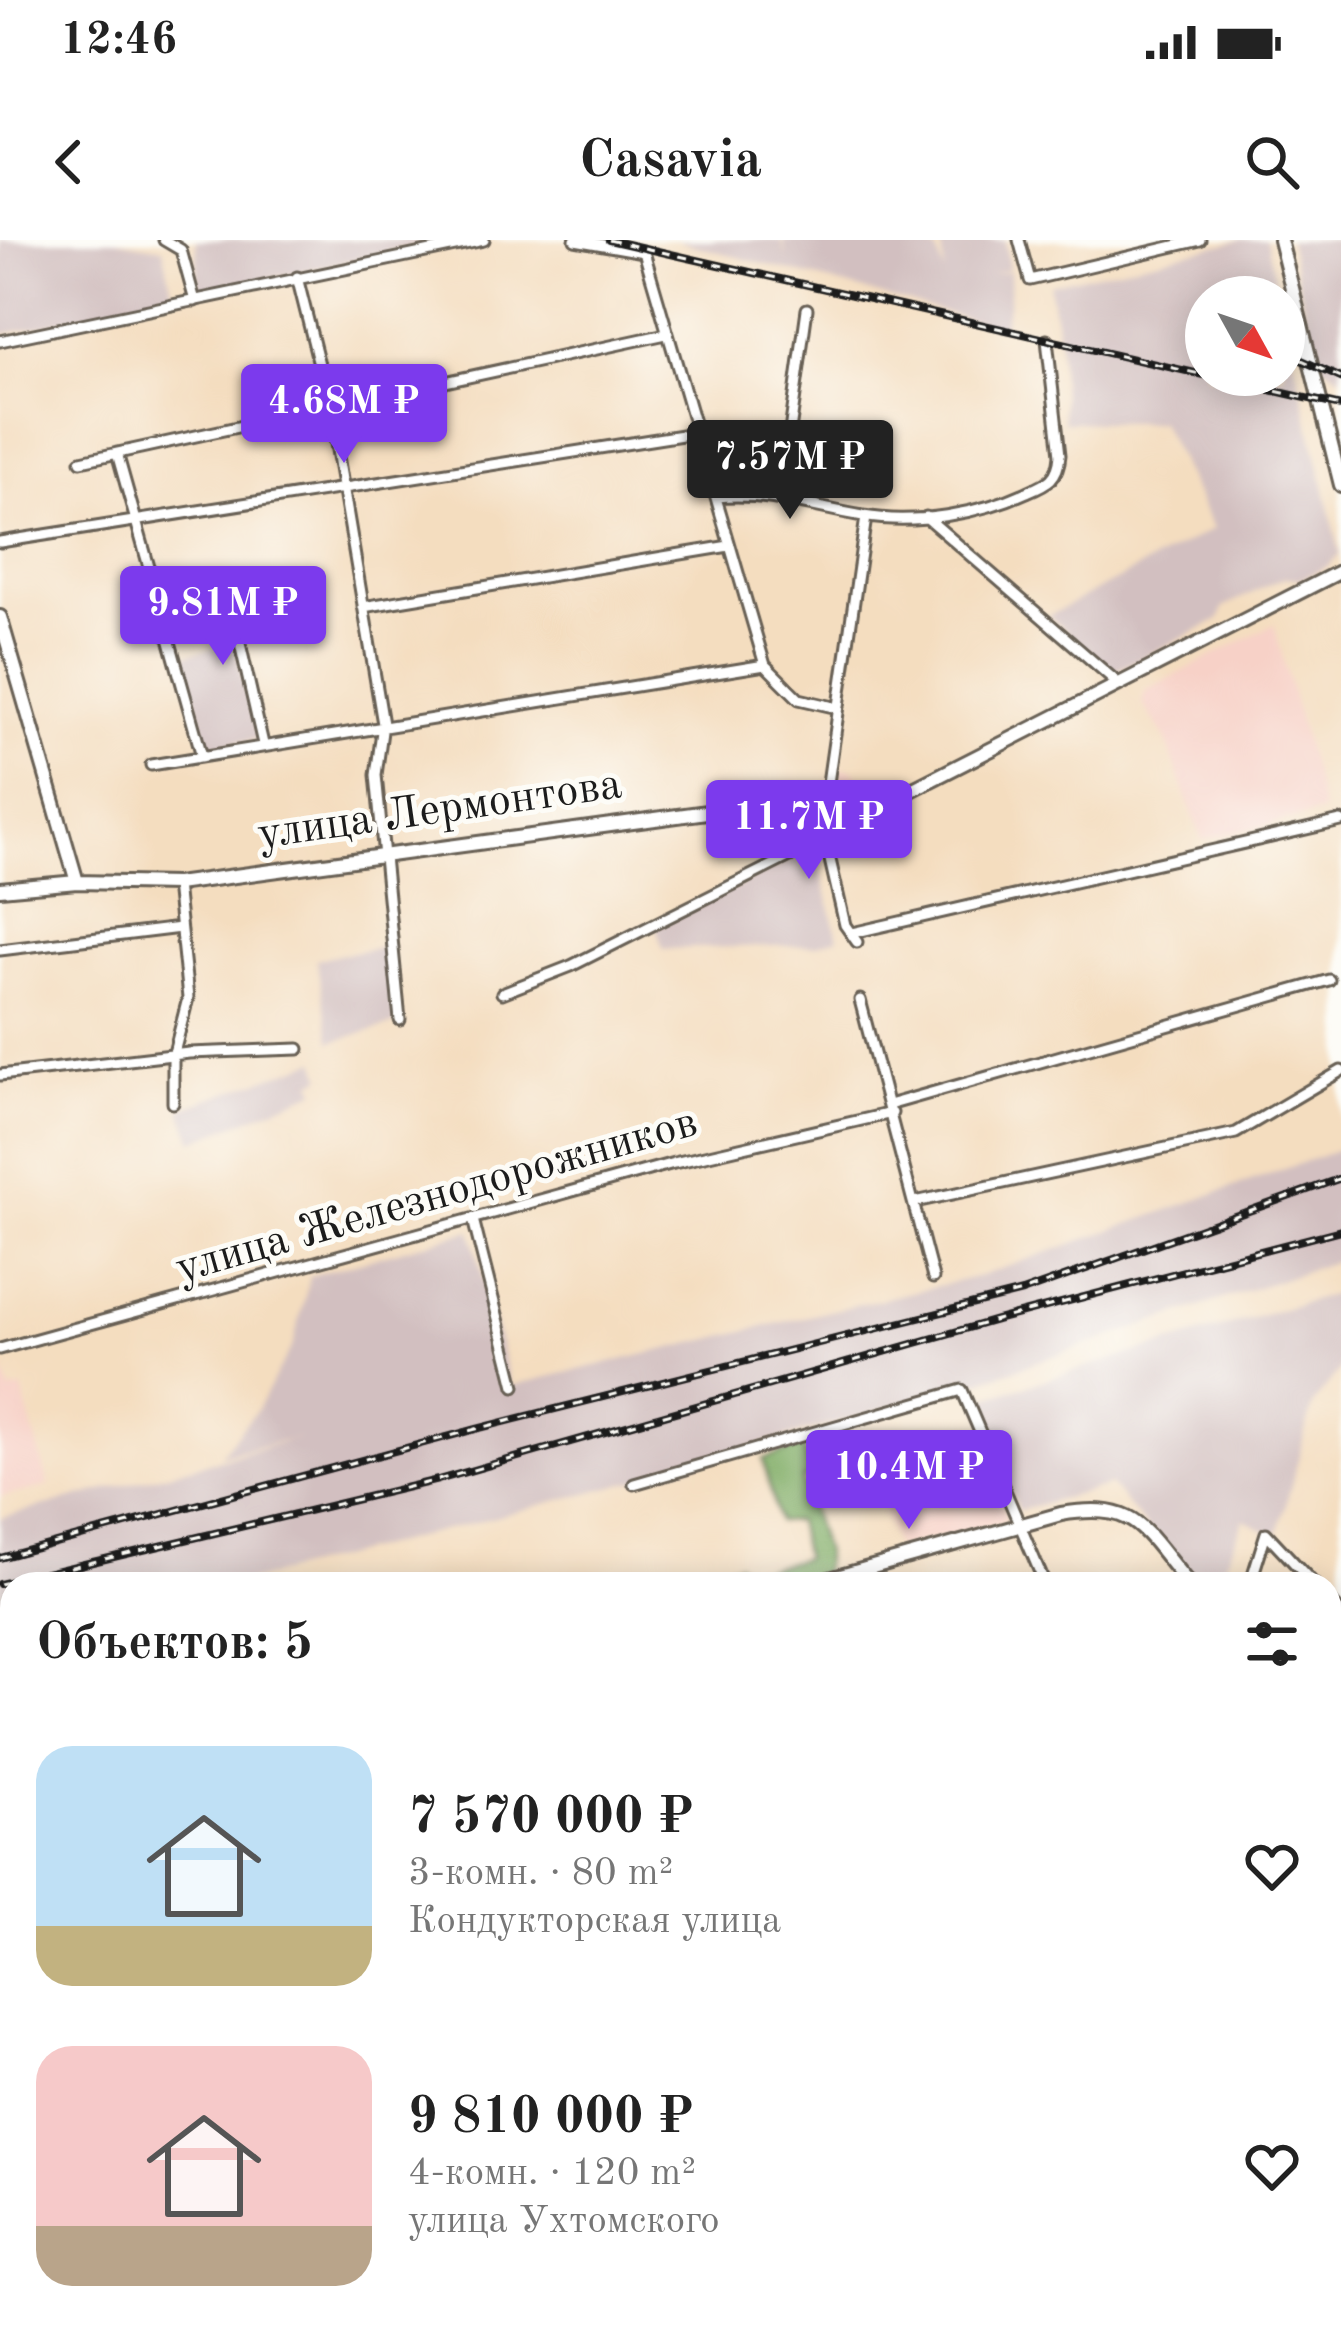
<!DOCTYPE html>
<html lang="ru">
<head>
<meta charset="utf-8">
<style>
  :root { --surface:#fff; --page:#f2f2f2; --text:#222; --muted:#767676; --accent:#7c3aed }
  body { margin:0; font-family:"Old Standard TT",serif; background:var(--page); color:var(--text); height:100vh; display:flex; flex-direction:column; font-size:45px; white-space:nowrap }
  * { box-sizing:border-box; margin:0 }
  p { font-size:39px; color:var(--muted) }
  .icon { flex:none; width:66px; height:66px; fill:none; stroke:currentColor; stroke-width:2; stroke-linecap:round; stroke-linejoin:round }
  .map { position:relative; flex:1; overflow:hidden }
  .panel { position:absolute; left:0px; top:1332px; width:1341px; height:771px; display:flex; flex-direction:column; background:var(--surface); border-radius:36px 36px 0 0; box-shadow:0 6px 30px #0003 }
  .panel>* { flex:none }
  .needle { width:78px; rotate:130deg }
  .controls { position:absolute; left:1185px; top:36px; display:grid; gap:24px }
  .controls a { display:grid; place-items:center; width:120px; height:120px; border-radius:50%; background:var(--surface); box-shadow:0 6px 30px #0003; font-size:60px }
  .price { position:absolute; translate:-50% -102px; padding:0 27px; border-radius:12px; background:var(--accent); color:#fff; font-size:39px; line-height:78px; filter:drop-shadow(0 3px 6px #0008) }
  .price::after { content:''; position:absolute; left:50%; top:72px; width:36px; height:27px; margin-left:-18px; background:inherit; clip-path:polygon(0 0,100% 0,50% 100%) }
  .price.active { background:#222; color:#fff }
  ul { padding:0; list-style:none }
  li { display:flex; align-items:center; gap:36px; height:300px; padding:0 36px }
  li span { display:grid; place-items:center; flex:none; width:336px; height:240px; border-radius:36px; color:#555 }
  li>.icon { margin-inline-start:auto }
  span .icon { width:144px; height:144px; fill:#fffc; stroke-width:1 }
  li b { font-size:51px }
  h2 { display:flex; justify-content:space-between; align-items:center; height:144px; padding:0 36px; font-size:51px }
  .status { display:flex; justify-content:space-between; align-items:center; height:84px; padding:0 60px; background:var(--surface); direction:ltr }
  .status svg { height:33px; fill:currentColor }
  header { display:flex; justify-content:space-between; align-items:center; height:156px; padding:0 36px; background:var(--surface); font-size:54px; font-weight:700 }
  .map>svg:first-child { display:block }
  .built { fill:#f7d1c7 }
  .industrial { fill:#d2bfc0 }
  .forest { fill:#7daa62; stroke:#4c633f; stroke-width:3 }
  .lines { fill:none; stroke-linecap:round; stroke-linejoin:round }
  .street-casing { stroke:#686055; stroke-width:15 }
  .secondary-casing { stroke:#686055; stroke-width:18 }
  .primary-casing { stroke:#686055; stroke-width:20 }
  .street { stroke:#fff; stroke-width:9 }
  .secondary { stroke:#fff; stroke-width:12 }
  .primary { stroke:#fff; stroke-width:14 }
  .rail-casing { stroke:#1c1c1c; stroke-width:8 }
  .rail { stroke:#fdfcf7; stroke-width:3; stroke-dasharray:9; stroke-linecap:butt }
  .labels { text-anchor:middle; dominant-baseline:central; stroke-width:10; stroke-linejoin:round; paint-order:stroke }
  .street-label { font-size:45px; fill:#1c1c1c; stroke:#fdfcf7 }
</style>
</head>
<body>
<div class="status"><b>12:46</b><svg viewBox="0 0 49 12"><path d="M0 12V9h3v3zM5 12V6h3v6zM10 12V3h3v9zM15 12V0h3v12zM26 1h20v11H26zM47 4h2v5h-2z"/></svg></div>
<header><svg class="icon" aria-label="back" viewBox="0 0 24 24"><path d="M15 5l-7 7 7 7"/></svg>Casavia<svg class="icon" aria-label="search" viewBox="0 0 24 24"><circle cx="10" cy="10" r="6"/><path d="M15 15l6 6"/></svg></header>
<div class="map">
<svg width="1341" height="2102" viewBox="0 0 1341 2102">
  <rect width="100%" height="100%" fill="#fdfcf7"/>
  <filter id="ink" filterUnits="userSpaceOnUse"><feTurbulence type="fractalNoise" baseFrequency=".00833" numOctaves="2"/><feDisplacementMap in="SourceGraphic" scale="24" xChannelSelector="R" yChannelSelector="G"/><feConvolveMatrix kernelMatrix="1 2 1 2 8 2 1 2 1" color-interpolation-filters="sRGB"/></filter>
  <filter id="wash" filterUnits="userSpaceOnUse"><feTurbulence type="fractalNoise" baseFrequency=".004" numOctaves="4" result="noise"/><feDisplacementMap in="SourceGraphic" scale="48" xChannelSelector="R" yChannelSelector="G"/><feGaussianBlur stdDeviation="2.7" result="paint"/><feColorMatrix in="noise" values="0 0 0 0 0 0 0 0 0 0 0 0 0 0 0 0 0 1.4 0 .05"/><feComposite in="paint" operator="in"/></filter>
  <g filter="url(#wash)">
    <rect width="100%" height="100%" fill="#f4ddbf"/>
    <!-- built -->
    <path class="built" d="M1274 384 1323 572 1202 600 1164 495 1142 463 1145 451Z
      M834 528 852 529 878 559 853 569 831 567Z
      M0 1117 10 1151 22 1149 49 1246 0 1257Z
      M993 1232 1007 1281 896 1309 881 1262Z
      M12 1406V1544L0 1546V1409Z
      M12 1837V1962L5 1964 0 1946V1840Z
      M175 2091H366L369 2102H178Z"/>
    <!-- industrial -->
    <path class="industrial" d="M0 0H114L163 8 173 55 0 95Z
      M196 0H440L207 53 198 48Z
      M674 0H781L787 21 783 0H915L937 12 945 34 942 9 924 0H1005L1009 29 990 34 1010 31 1009 63 1002 88Z
      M1242 0H1266L1279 57H1206V135H1284V76L1340 313 1328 326 1302 339 1285 337 1224 367 1219 380 1113 432 1048 376 1213 289 1160 182H1063L1059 104 1049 44Z
      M1288 0H1341V136L1317 123Z
      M235 403 257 499 207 508 185 415Z
      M806 613 818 616 838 698 815 705 663 709 656 687Z
      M388 706 396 784 331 802 316 719Z
      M317 820 323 836 313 842 316 851 194 901 181 869Z
      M1341 909V1019L989 1138 664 1233 239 1344H12V1397L0 1399V1278L302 1197 220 1215 256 1171 293 1105 310 1036 471 990 510 1144 505 1147 980 1036Z
      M1341 1052V1128L1313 1164 1277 1297 1244 1279 1217 1344H1194L1110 1245 1019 1271 977 1160Z
      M12 1711V1814L0 1817V1715Z
      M1092 2091 1090 2102H738L736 2092Z
      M1097 2091H1206L1205 2102H1095Z"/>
    <!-- forest -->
    <path class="forest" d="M803 1206 811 1236 802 1239 825 1316 823 1333 780 1344 725 1340 724 1328 738 1323 746 1334 804 1318 796 1281 778 1282 763 1219Z"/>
  </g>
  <g filter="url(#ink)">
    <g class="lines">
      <!-- street casing -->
      <g class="street-casing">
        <path id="street" d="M164 0 181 10 195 61
          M575 0 644 12 765 425 799 459 838 468
          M1019 0 1030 40 1200 0
          M297 37 330 168 383 484 376 535 400 780
          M0 101 484 0
          M117 213 202 516
          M81 221 666 94
          M781 256 807 69
          M716 257C769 252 811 267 863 276 915 285 979 274 1027 252 1048 243 1058 239 1060 215L1047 100
          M926 277 1119 444
          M0 302 695 193
          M226 342 263 504
          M363 367 729 306
          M151 525 765 425
          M852 693 1341 581
          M857 702 845 685 822 585 866 277
          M0 710 180 688
          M502 753 571 726 822 600
          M860 760 933 1038
          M0 835 189 813 299 809
          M173 863V817L188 758 176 644
          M892 864 1329 740
          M915 962 1236 893 1341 831
          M473 979 515 1146
          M0 1109 674 923 892 873
          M634 1244 962 1150 1045 1344
          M1250 1344 1266 1293 1314 1344
          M1329 1360 1341 1373
          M1329 1477 1341 1466
          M1329 1651 1341 1664
          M1329 1790 1341 1803
          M0 1830 12 1827
          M1329 1970 1341 1979
          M1329 1999 1341 2007
          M371 2091 374 2102
          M1221 2102 1223 2091"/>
      </g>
      <!-- secondary casing -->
      <g class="secondary-casing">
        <path id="secondary" d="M1280 0 1341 245
          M0 377 77 642
          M0 649 77 642 176 644 751 566 874 569 1341 331
          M812 1344 1061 1274C1139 1261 1142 1290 1189 1344
          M1329 1500 1341 1512
          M0 2091 12 2087"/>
      </g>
      <!-- primary casing -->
      <g class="primary-casing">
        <path id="primary" d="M0 1560 12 1557
          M645 2091 648 2102"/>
      </g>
      <!-- street -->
      <use href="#street" class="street"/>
      <!-- secondary -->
      <use href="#secondary" class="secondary"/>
      <!-- primary -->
      <use href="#primary" class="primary"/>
      <!-- rail casing -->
      <g class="rail-casing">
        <path id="rail" d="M609 0 1341 166
          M1284 112 1341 138
          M0 1318 476 1189 1022 1052 1341 938
          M0 1344 438 1240 996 1080 1341 990"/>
      </g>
      <!-- rail -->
      <use href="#rail" class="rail"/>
    </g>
  </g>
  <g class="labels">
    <!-- street labels -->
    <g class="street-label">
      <text transform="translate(440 571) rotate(-8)">улица Лермонтова</text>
      <text transform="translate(437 957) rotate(-16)">улица Железнодорожников</text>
    </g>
  </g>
</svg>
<div class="controls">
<a><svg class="needle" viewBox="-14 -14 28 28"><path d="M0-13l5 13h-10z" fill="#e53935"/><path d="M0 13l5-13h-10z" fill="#767676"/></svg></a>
</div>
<b class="price" style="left:344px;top:226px">4.68M ₽</b>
<b class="price active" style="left:790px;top:282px">7.57M ₽</b>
<b class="price" style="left:223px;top:428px">9.81M ₽</b>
<b class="price" style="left:809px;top:642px">11.7M ₽</b>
<b class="price" style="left:909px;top:1292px">10.4M ₽</b>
<section class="panel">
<h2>Объектов: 5<svg class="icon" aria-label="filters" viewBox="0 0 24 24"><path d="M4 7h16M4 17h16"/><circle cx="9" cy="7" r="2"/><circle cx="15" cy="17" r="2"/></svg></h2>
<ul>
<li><span style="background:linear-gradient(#bfe0f5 75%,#c2b280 0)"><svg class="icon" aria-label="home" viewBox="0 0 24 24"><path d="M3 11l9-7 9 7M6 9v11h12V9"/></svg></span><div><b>7 570 000 ₽</b><p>3-комн. · 80 m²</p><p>Кондукторская улица</p></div><svg class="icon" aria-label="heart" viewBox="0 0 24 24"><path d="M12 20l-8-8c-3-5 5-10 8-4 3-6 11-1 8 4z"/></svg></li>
<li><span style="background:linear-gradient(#f6c9c9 75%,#b9a48a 0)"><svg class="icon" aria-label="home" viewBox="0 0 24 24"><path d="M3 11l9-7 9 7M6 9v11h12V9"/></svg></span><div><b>9 810 000 ₽</b><p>4-комн. · 120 m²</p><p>улица Ухтомского</p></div><svg class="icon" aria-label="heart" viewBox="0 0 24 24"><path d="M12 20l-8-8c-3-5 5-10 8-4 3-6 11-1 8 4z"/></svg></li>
</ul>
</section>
</div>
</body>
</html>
